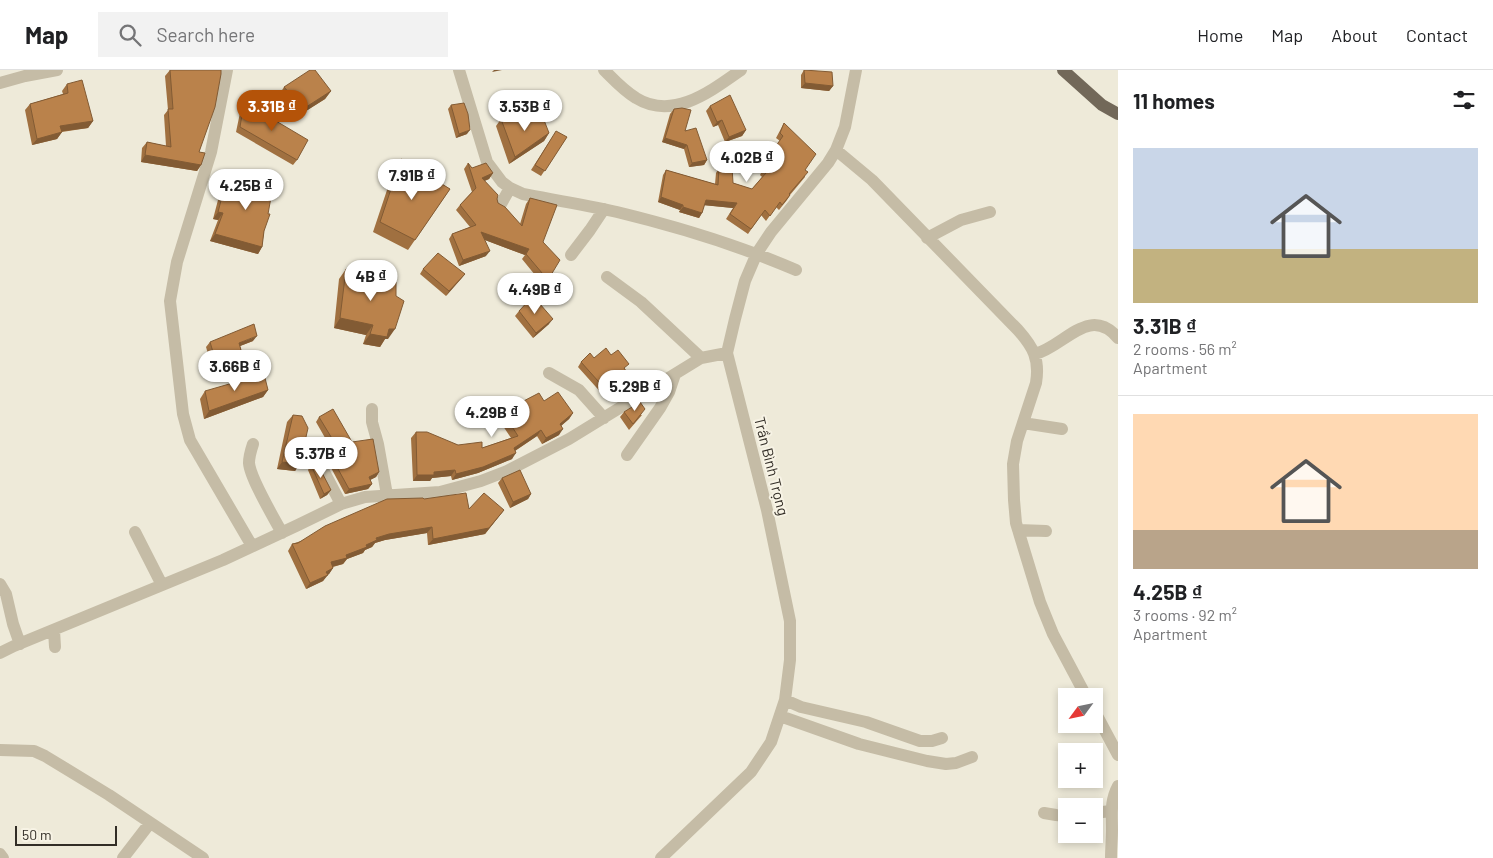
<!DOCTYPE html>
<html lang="en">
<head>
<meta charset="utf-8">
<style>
  :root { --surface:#fff; --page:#f2f2f2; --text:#202124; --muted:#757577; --line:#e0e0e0; --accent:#b45309 }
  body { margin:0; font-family:Barlow,sans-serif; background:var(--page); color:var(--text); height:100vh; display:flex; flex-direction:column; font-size:19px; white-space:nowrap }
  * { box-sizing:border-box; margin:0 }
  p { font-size:16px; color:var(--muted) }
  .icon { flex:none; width:28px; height:28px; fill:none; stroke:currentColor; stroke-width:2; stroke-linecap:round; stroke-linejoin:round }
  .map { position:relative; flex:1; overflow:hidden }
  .sheet { display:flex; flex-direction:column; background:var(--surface); width:375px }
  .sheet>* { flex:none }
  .needle { width:32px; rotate:237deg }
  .controls { position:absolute; left:1058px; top:618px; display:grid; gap:10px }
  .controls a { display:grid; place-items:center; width:45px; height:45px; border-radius:0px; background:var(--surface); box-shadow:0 2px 8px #0003; font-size:25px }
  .scale { position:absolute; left:15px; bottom:12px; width:102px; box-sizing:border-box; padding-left:5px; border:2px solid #322d26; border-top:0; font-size:14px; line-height:18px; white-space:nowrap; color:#322d26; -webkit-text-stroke:4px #f7f3e5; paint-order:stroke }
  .price { position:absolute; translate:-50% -42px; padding:0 11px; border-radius:18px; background:#fff; color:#222; font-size:16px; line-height:32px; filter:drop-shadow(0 1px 2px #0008) }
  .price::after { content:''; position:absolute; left:50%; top:30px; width:15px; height:11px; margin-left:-8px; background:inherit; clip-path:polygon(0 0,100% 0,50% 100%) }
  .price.active { background:var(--accent); color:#fff }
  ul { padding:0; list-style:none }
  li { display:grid; align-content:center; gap:10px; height:265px; padding:0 15px }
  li+li { border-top:1px solid var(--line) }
  li span { display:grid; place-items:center; height:155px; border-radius:0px; color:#555 }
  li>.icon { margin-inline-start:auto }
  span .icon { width:90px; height:90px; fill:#fffc; stroke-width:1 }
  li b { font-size:21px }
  h2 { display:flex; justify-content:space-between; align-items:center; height:60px; padding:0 15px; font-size:21px }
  header { display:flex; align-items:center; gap:30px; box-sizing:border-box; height:70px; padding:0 25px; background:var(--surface); border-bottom:1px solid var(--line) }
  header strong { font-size:24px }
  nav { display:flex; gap:28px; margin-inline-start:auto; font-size:18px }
  .search { width:350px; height:45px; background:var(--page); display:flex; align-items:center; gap:12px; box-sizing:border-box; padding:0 18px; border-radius:0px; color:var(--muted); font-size:19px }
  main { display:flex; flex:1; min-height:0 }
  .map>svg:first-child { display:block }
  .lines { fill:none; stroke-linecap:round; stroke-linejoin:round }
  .minor { stroke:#c5bca6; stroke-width:12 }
  .major { stroke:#726859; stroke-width:12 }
  .wall { fill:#a07040 }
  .shaded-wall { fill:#825b34 }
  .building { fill:#ba824b; stroke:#825b34 }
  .labels { text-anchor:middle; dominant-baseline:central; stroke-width:4; stroke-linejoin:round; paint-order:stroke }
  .street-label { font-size:15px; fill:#322d26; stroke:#f7f3e5 }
</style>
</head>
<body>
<header>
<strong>Map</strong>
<div class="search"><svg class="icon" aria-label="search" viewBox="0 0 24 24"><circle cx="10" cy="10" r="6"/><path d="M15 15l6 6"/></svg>Search here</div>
<nav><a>Home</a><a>Map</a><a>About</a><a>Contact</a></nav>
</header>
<main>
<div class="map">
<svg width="1118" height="788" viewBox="0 0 1118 788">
  <rect width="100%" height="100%" fill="#eeead9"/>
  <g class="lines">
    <!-- minor -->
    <path class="minor" d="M227 0 211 82 177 192 170 231 183 344 190 370 252 476
      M459 0 487 92 502 112 510 118 523 124C555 130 586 135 617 142 679 157 738 175 796 200
      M604 0C614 10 624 21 636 28 673 51 711 21 741 0
      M0 13 25 6 57 0
      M836 80 872 110 1018 260C1033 277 1040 289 1036 313L1017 371 1013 394 1014 430 1016 453 1040 532 1053 564 1086 626
      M501 134 510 118
      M927 168 961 150 990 142
      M571 185 590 160 604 139
      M607 207 641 232 701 288
      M1035 284C1064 277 1089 234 1118 268
      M549 303 579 320 604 348
      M372 339V352L378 374 387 425
      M1023 353 1062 359
      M253 374C251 380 249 387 249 393 250 408 274 448 282 463
      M627 385 660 338 669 322 675 304
      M321 396 341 434
      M1018 460 1046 461
      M135 462 162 515
      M0 514 6 524 13 554 20 574
      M54 560 55 577
      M0 583 14 576 223 490 298 455 341 434 365 427 440 422 481 411 507 401 569 369 701 288 727 283
      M785 630 801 637 866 652 920 671H932L942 668
      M1094 640 1118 685
      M780 646 859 674 927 691 946 694 956 693 972 687
      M0 680 34 681 45 686 109 725 203 788
      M1044 743 1056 745 1066 746
      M1094 743 1111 741
      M0 784 3 788
      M123 788 150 753
      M661 788 751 702 771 672 785 630 790 590V551L767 440 727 283 735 249 745 211 757 183 771 162 828 93 836 80 845 57 856 0
      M1111 788C1111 779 1112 769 1112 760 1112 743 1110 731 1118 716"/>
    <!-- major -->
    <path class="major" d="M1063 0 1102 35 1118 44"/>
  </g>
  <!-- wall -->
  <path class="wall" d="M170 0H221L199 82 201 95 197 101 141 92 142 78 147 72 166 76 164 45 168 40 165 6Z
    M804 0 833 16 829 21 801 18V5Z
    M67 14 93 51 88 58 62 62 57 69 32 75 25 40 30 34 63 24 62 21Z
    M284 17 331 21 325 29 298 46 279 25Z
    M244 32 297 90 293 95 236 62 241 38Z
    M451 35 467 64 456 68 448 39Z
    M710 36 746 60 742 66 725 72 718 55 713 57 706 41Z
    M674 39 685 61 707 90 704 95 689 97 684 79 662 72 670 44Z
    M501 49 549 63 544 71 509 94 496 56Z
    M784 53 805 100V107L790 125 787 130 779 140 776 137 766 151 761 145 748 164 726 149 733 138 704 135 702 143 699 148 679 142 680 140 658 132 663 105 666 100 715 114 716 103 719 98 733 113 752 119 762 107 760 105 770 85 769 84 780 71 776 68Z
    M553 66 567 67 541 106 531 100Z
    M401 89 450 119 408 180 373 162 394 99Z
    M468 93 472 98 493 103 489 109 484 111 497 129 498 133 520 154 526 134 530 128 543 172 548 210 544 216 522 189 525 185 485 170 486 186 459 196 449 169 452 164 470 157 456 140 460 135 472 122 464 99Z
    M236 101 264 161 262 177 258 184 210 171 218 150 213 149 218 130 223 123 229 124 231 108Z
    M346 199 388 269H385L380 277 363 274 366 265 334 258 339 209Z
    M423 199 465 204 446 226 420 204Z
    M519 241 549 254 533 268 515 246Z
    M253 271 240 276 241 280 237 286 212 297 206 277 210 272Z
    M611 285 625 299 628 313 616 321 613 318 604 326 578 297 581 292Z
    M268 320 263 327 204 349 200 329 205 321Z
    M544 331 573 343 569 349 561 356 559 365 542 374 537 366 515 381 512 389 478 403 452 410 451 406 432 408 430 411H413L411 368 416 362 458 375 482 378 511 368 497 347 502 341 514 336Z
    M624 342 642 345 629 360 620 347Z
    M293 345 300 394 295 401 277 399 287 352Z
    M319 347 352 372 379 402 376 407 370 410 372 414 368 419 345 424 329 394 332 388 336 387 316 352Z
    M311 395 331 420 327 425 320 429 308 400Z
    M502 408 531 424 528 429 510 438 498 413Z
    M424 429 469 439 504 440 485 464 428 475 427 463 385 470 375 473 372 477 365 480 363 483 347 489 343 494 333 497V498L329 504 327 505 323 511 306 519 288 481 292 474Z"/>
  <!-- shaded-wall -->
  <path class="shaded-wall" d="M494 0H502L492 2Z
    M805 13 833 16 829 21 801 18Z
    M331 21 325 29 298 46 303 39Z
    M722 50 718 55 713 57 717 52Z
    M93 51 88 58 56 62 60 56Z
    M470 60 467 64 456 68 459 64Z
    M746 60 742 66 725 72 729 67Z
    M62 62 57 69 32 75 37 69Z
    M549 63 544 71 509 94 515 87Z
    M665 68 687 75 684 79 662 72Z
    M145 85 201 95 197 101 141 92Z
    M707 90 704 95 689 97 692 93Z
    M493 103 489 109 478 114 482 108Z
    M661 127 683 135 680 140 658 132Z
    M706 130 737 133 733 138 702 135Z
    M683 137 702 143 699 148 679 142Z
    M218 142 223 143 218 150 213 149Z
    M481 162 529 179 525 185 477 167Z
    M215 164 262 177 258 184 210 171Z
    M490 181 486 186 459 196 463 190Z
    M465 204 461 209 446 226 449 221Z
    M340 248 373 255 366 265 334 258Z
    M553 249 549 254 533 268 536 263Z
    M389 259H395L388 269H385L380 277 363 274 370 264Z
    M257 266 253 271 235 278 239 273Z
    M241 280 237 286 212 297 216 292Z
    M631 308 628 313 616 321 620 316Z
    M617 313 613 318 604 326 607 321Z
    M268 320 263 327 204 349 209 341Z
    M573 343 569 349 556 360 560 354Z
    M563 359 559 365 542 374 546 368Z
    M541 360 537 366 510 384 514 378Z
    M516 383 512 389 478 403 452 410 456 404Z
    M282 392 300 394 295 401 277 399Z
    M455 400 451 406 432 408 430 411H413L417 405 434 402Z
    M379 402 376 407 366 412 369 407Z
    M372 414 368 419 345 424 349 419Z
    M331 420 327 425 320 429 324 424Z
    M531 424 528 429 510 438 513 432Z
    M504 440 485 464 428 475 433 469Z
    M432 457 427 463 385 470 375 473 372 477 365 480 363 483 347 489 343 494 327 498 331 492 366 475 376 468 389 464Z
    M333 498 329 504 322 508 326 502Z
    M328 505 323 511 306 519 310 513Z"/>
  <!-- building -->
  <path class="building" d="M170 0H221V4L215 37 199 82 205 83 201 95 145 85 147 72 171 77 168 39H173Z
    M310 0H315L331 21 303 39 284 17Z
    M804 0 832 2 833 16 805 13Z
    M82 10 93 51 60 56 62 62 37 69 30 34 68 23 67 14Z
    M730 25 746 60 729 67 722 50 717 52 710 36Z
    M244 32 308 70 297 90 240 57Z
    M464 33 468 44 470 60 459 64 451 35Z
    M682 38 691 40 685 61 696 58 707 90 692 93 687 75 665 68 674 39Z
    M542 45 549 63 515 87 501 49Z
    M784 53 816 84 805 100 808 102 789 124 790 125 782 135 780 132 770 146 765 140 751 159 730 144 737 133 706 130 702 143 683 137V135L661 127 666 100 718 115 719 98 732 97 733 113 752 119 766 103 763 101 773 80 783 66 780 63Z
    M556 61 567 67 545 101 535 95Z
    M401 89 450 119 415 170 380 152Z
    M468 93 472 98 486 93 493 103 482 108 498 125 497 129 498 133 505 137 522 156 530 128 557 135 543 172 560 190 548 210 526 184 529 179 481 162 490 181 463 190 452 164 476 155 460 135 476 118Z
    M236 101 273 116 268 144H270L264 161 262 177 215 164 223 143 218 142 223 123 233 125Z
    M438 183 465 204 449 221 423 199Z
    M346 199 396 212V226L404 231 395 259H389L387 267 370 264 373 255 340 248Z
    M533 226 553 249 536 263 519 241Z
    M254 254 257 266 239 273 241 280 216 292 210 272Z
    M606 278 611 285 618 280 629 294 624 298 631 308 620 316 617 313 607 321 581 292 590 283 594 288Z
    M264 304 268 320 209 341 205 321Z
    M558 322 573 343 560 354 563 359 546 368 541 360 514 378 516 383 483 397 456 404 455 400 434 402V405H417L416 362H427L458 375 482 372V378L518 366 502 341 512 333 514 336 539 323 544 331Z
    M640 332 645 339 633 354 624 342Z
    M333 339 352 372 373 369 379 402 369 407 372 414 349 419 332 388 342 385 319 347Z
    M293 345 302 346 308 358 300 394 282 392Z
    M317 393 331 420 324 424 311 395Z
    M520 400 531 424 513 432 502 408Z
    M466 423 469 439 484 423 504 440 489 458 433 469 432 457 389 464 376 468 377 470 366 475 367 477 346 485 347 488 331 492 333 498 326 502 328 505 310 513 292 474 298 473 325 456 387 429 423 428 424 429Z"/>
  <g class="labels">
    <!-- street labels -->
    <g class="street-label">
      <text transform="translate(772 396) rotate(76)">Trần Bình Trọng</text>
    </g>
  </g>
</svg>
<div class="controls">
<a><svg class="needle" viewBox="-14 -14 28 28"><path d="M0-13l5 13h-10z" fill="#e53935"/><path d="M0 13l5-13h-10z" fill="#757577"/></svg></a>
<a>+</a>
<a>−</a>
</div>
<div class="scale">50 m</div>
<b class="price active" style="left:272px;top:62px">3.31B ₫</b>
<b class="price" style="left:525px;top:62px">3.53B ₫</b>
<b class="price" style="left:747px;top:113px">4.02B ₫</b>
<b class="price" style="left:412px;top:131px">7.91B ₫</b>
<b class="price" style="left:246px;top:141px">4.25B ₫</b>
<b class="price" style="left:371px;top:232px">4B ₫</b>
<b class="price" style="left:535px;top:245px">4.49B ₫</b>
<b class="price" style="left:235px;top:322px">3.66B ₫</b>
<b class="price" style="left:635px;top:342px">5.29B ₫</b>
<b class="price" style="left:492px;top:368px">4.29B ₫</b>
<b class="price" style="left:321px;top:409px">5.37B ₫</b>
</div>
<section class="sheet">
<h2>11 homes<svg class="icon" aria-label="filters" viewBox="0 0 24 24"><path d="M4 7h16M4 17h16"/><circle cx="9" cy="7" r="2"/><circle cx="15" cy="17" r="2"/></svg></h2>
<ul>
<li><span style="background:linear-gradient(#c9d6e8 65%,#c2b280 0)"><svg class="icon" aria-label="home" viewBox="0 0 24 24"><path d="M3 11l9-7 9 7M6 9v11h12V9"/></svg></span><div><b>3.31B ₫</b><p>2 rooms · 56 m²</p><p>Apartment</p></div></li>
<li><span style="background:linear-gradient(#ffd9b3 75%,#b9a48a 0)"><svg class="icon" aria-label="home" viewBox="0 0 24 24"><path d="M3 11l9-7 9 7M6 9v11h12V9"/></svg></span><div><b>4.25B ₫</b><p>3 rooms · 92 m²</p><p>Apartment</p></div></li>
</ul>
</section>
</main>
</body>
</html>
